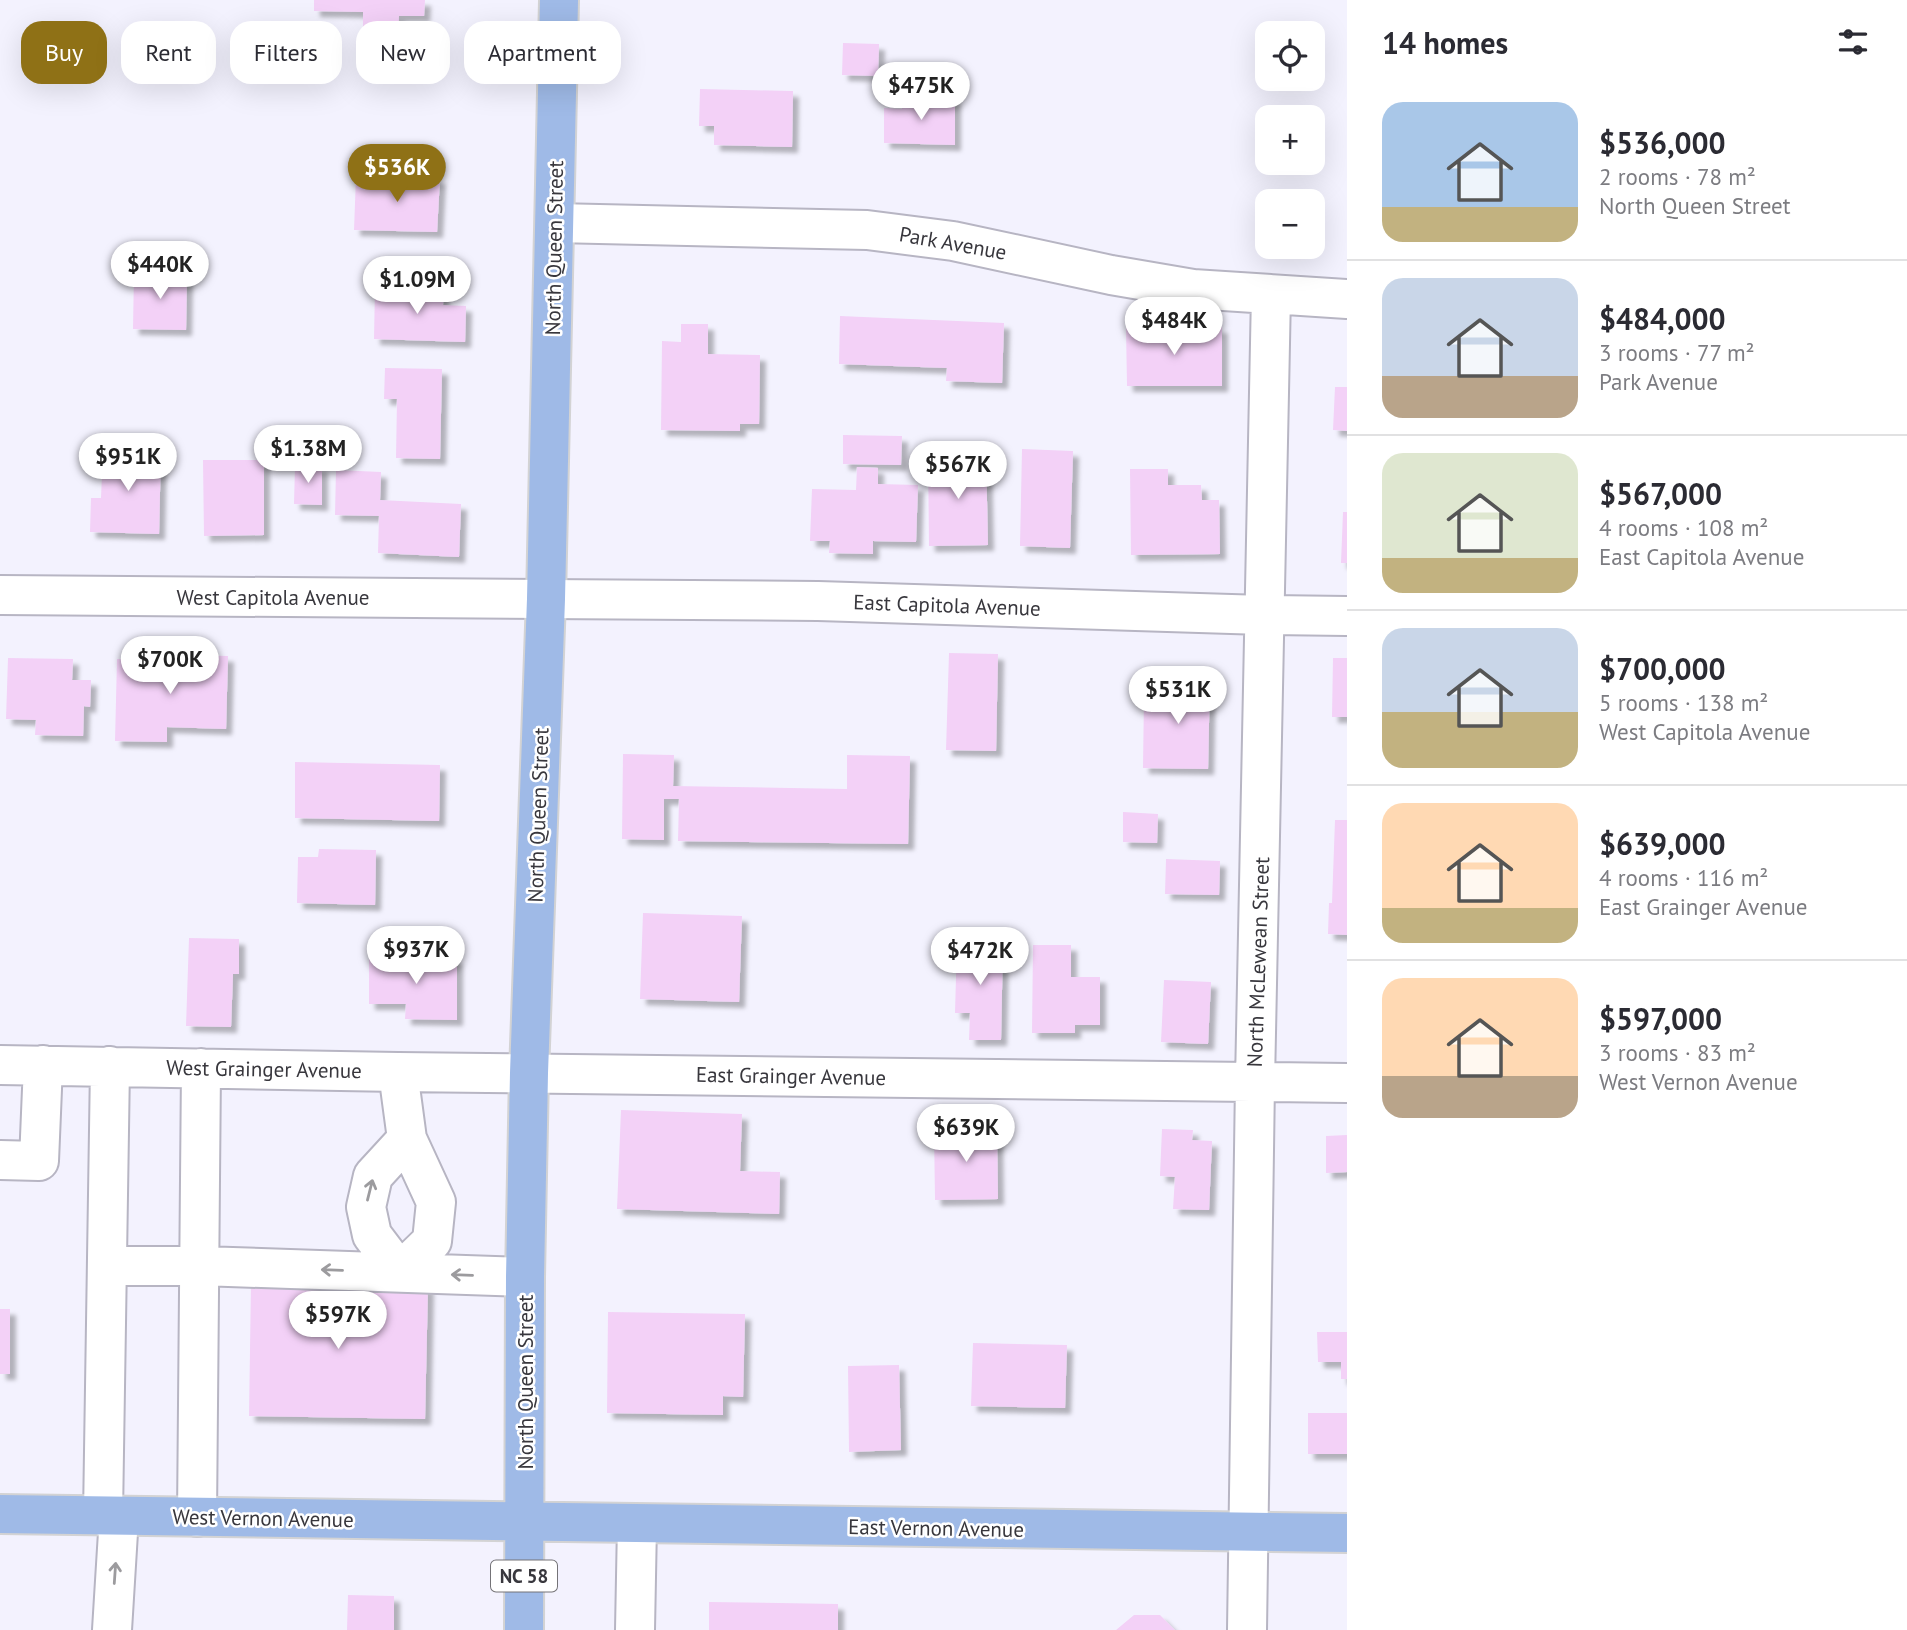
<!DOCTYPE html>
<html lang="en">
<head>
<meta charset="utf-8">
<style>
  :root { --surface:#fff; --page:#f7f7f7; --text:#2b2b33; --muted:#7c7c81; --line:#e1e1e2; --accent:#8f7116 }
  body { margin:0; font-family:"PT Sans",sans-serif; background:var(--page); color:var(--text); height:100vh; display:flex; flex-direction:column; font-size:26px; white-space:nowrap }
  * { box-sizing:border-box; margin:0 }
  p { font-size:23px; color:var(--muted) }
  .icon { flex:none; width:38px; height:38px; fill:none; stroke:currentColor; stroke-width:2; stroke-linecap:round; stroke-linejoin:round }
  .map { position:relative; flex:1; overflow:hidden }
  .sheet { display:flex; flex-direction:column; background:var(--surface); width:560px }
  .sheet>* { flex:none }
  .top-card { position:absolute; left:21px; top:21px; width:665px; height:63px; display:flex; gap:14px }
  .buttons { position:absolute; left:1255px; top:21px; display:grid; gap:14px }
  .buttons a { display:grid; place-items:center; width:70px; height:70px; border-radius:14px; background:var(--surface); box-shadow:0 7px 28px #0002; font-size:35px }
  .price { position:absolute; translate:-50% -60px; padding:0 16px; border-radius:24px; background:#fff; color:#222; font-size:23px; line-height:46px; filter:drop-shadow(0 2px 4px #0008) }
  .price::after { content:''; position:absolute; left:50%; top:42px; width:21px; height:16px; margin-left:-10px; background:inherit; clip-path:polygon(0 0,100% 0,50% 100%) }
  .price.current { background:var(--accent); color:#fff }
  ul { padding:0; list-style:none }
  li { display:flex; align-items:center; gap:21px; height:175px; padding:0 35px }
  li+li { border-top:2px solid var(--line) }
  li span { display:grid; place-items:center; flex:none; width:196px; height:140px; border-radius:21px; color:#555 }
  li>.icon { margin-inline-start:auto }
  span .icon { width:84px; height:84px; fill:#fffc; stroke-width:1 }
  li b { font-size:30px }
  h2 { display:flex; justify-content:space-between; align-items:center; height:84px; padding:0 35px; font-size:30px }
  .tag { padding:0 24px; border-radius:21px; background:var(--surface); box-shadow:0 7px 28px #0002; font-size:24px; line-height:63px }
  .tag.current { background:var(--accent); color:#fff }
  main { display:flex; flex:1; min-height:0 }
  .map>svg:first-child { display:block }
  .building { fill:#f3d1f7; filter:url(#shadow) }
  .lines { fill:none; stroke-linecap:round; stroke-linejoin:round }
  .minor-casing { stroke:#b7b5c3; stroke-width:42 }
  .major-casing { stroke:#d3d3d4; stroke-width:42 }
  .minor { stroke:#fff; stroke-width:38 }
  .major { stroke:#9fbae7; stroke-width:38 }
  .oneway { stroke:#9c9b9e }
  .labels { text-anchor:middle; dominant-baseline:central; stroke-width:5; stroke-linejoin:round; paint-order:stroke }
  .shield { fill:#fff; stroke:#747377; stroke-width:2 }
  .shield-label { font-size:19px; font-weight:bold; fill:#38373d }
  .street-label { font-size:21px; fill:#38373d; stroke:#fff }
</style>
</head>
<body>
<main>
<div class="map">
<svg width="1347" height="1630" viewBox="0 0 1347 1630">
  <defs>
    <filter id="shadow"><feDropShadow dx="6" dy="6" stdDeviation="2" flood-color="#0004"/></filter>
  </defs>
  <rect width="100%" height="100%" fill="#f3f2fe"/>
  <!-- building -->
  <path class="building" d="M314 0H425L424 16H399L398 31 363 30V12L314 11Z
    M843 43 879 44 878 76 842 75Z
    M700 89 793 91 792 147 714 145V126H699Z
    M902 96 955 98V145L884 143V108L902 109Z
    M356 176 440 178 437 232 354 230Z
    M134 272 187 274 186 330 133 329Z
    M375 287 444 289 443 305 466 306 465 342 374 339Z
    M840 316 1004 323 1002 383 946 381 947 368 839 364Z
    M681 324H708V354L760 355 759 424H740V431L661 430 662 341 681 342Z
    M1222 327V386H1127L1126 328Z
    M385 368 442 369 440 459 396 458 397 399H384Z
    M1335 387H1347V431L1333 430Z
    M843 435 902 436 901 465 843 464Z
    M103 449 161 451 159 534 90 532 91 498H101Z
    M1022 449 1073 451 1070 548 1020 546Z
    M986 456 988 545 929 546 928 457Z
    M203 460H264V535L204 536Z
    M295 466H322V505L294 504Z
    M857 467 878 468V484L918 485 916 542 873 541V554L829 553 830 541H810L812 489 856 490Z
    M1130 469H1168V485H1201L1202 500H1219L1220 554 1131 555Z
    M336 470 381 472 380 500 461 504 459 557 378 553 379 516 335 515Z
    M1343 512H1347V563H1341Z
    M949 653 998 654 996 751 946 750Z
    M178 655 228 656 226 729 167 727V742L115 741 117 659 178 661Z
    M8 658 73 659 72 680H91L90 707 84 706 83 736 35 735 36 720 6 719Z
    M1333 658H1347V717H1332Z
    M1170 677 1210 678 1208 769 1143 768 1144 696 1170 697Z
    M623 754 674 755 673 786 847 789V755L910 756 908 844 678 841 679 799H664V840L622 839Z
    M295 762 440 765 439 821 295 818Z
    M1123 812 1158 814 1157 843 1123 842Z
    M1335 820H1347V935L1328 934 1329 903H1332Z
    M319 849 376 850 375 905 297 903 298 857H318Z
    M1166 859 1220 861 1219 895 1165 894Z
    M643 913 742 916 739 1002 640 999Z
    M189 938 239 939V974H233L231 1027 186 1026Z
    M957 941 1003 942 1001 1040H969L970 1013H955Z
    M1033 945H1071V977H1100V1025H1075V1033H1032Z
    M369 957 457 958V1020L405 1019 406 1004H369Z
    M1164 980 1211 982 1208 1044 1161 1042Z
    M621 1110 742 1114 740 1171 780 1172 779 1214 617 1209Z
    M997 1129 998 1199 935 1200 934 1130Z
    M1162 1129 1193 1130 1192 1140 1212 1141 1209 1210 1173 1209 1175 1177 1160 1176Z
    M1347 1135V1172L1326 1173V1136Z
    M251 1283 428 1286 425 1419 249 1416Z
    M0 1309H10V1374H0Z
    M608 1312 745 1314 743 1397 723 1396V1415L607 1413Z
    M1317 1332H1347V1379H1341V1362H1318Z
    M973 1343 1067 1345 1065 1408 971 1406Z
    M899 1365 901 1450 849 1452 848 1366Z
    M1308 1413H1347V1454H1308Z
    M348 1595 394 1596V1630H347Z
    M709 1602 838 1604V1630H709Z
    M1134 1615H1160L1175 1630H1116Z"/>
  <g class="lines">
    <!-- minor casing -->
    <g class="minor-casing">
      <path id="minor" d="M555 223 867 230 953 241 1111 275 1193 289 1347 299
        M0 595 818 601 1263 615 1347 616
        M0 1065 398 1072 1347 1083
        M398 1072 407 1139 436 1202 432 1241 400 1272
        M0 1160 39 1161 43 1065
        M107 1266H201L525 1277
        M400 1272 372 1235 366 1207 373 1176 407 1139
        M103 1516 110 1066
        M197 1517 201 1068
        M112 1630 119 1516
        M635 1630 637 1524
        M1247 1630 1255 1082 1271 294"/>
    </g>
    <!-- major casing -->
    <g class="major-casing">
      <path id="major" d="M0 1514 1347 1533
        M524 1630 525 1277 529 1073 546 599 559 0"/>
    </g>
    <!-- minor -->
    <use href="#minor" class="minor"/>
    <!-- major -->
    <use href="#major" class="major"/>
  </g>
  <!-- one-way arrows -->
  <defs><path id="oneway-shaft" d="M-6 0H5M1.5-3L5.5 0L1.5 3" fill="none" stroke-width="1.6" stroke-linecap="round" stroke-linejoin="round" transform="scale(1.75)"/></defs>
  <g class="oneway">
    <use href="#oneway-shaft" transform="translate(370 1190) rotate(-76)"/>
    <use href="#oneway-shaft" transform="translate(332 1270) rotate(-178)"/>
    <use href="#oneway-shaft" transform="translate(462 1275) rotate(-178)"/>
    <use href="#oneway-shaft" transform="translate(115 1573) rotate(-86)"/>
  </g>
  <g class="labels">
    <!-- shield labels -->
    <rect class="shield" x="491" y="1560.5" width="66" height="31" rx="5"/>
    <g class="shield-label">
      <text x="524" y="1576">NC 58</text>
    </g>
    <!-- street labels -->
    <g class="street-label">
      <text transform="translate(953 243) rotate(10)">Park Avenue</text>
      <text transform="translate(554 248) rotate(-89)">North Queen Street</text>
      <text x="273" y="597">West Capitola Avenue</text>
      <text transform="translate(947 605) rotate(2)">East Capitola Avenue</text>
      <text transform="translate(538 815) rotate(-88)">North Queen Street</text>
      <text transform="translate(1258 962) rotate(-88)">North McLewean Street</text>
      <text transform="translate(264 1069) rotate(1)">West Grainger Avenue</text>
      <text transform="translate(791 1076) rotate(1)">East Grainger Avenue</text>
      <text transform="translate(525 1382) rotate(-90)">North Queen Street</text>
      <text transform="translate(263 1518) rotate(1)">West Vernon Avenue</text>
      <text transform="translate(936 1528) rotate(1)">East Vernon Avenue</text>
    </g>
  </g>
</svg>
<div class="buttons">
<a><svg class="icon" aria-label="locate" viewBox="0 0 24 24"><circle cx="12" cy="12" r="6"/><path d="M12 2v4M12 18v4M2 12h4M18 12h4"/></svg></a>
<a>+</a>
<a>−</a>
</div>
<b class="price" style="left:921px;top:122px">$475K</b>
<b class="price current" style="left:397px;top:204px">$536K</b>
<b class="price" style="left:160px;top:301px">$440K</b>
<b class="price" style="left:417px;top:316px">$1.09M</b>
<b class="price" style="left:1174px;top:357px">$484K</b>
<b class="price" style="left:308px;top:485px">$1.38M</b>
<b class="price" style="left:128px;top:493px">$951K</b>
<b class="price" style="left:958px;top:501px">$567K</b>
<b class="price" style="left:170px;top:696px">$700K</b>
<b class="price" style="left:1178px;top:726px">$531K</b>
<b class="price" style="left:416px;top:986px">$937K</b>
<b class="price" style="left:980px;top:987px">$472K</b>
<b class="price" style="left:966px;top:1164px">$639K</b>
<b class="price" style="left:338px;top:1351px">$597K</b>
<div class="top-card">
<a class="tag current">Buy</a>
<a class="tag">Rent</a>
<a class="tag">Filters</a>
<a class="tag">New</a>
<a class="tag">Apartment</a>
</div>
</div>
<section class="sheet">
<h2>14 homes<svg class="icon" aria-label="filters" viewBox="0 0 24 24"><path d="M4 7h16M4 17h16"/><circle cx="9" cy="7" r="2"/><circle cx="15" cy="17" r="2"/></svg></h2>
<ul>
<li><span style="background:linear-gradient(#a9c7e8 75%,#c2b280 0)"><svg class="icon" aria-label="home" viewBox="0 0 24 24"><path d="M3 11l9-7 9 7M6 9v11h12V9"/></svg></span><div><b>$536,000</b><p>2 rooms · 78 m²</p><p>North Queen Street</p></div></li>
<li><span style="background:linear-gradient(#c9d6e8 70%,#b9a48a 0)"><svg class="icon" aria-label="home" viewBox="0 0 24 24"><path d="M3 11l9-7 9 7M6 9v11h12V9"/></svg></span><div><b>$484,000</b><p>3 rooms · 77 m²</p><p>Park Avenue</p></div></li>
<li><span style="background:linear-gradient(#dfe7d0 75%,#c2b280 0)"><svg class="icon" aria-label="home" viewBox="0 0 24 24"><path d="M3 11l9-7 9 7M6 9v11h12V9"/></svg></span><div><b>$567,000</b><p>4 rooms · 108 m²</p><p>East Capitola Avenue</p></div></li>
<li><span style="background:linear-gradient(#c9d6e8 60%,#c2b280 0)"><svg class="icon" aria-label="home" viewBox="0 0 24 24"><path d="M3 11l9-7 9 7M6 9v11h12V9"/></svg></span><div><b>$700,000</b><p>5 rooms · 138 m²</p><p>West Capitola Avenue</p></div></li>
<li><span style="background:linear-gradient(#ffd9b3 75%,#c2b280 0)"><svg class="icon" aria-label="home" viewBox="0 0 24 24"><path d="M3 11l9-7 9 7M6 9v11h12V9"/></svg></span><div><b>$639,000</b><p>4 rooms · 116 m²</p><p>East Grainger Avenue</p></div></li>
<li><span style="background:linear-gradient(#ffd9b3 70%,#b9a48a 0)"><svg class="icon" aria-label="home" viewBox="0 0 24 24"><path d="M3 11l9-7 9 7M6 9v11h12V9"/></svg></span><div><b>$597,000</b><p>3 rooms · 83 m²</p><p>West Vernon Avenue</p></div></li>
</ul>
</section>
</main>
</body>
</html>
